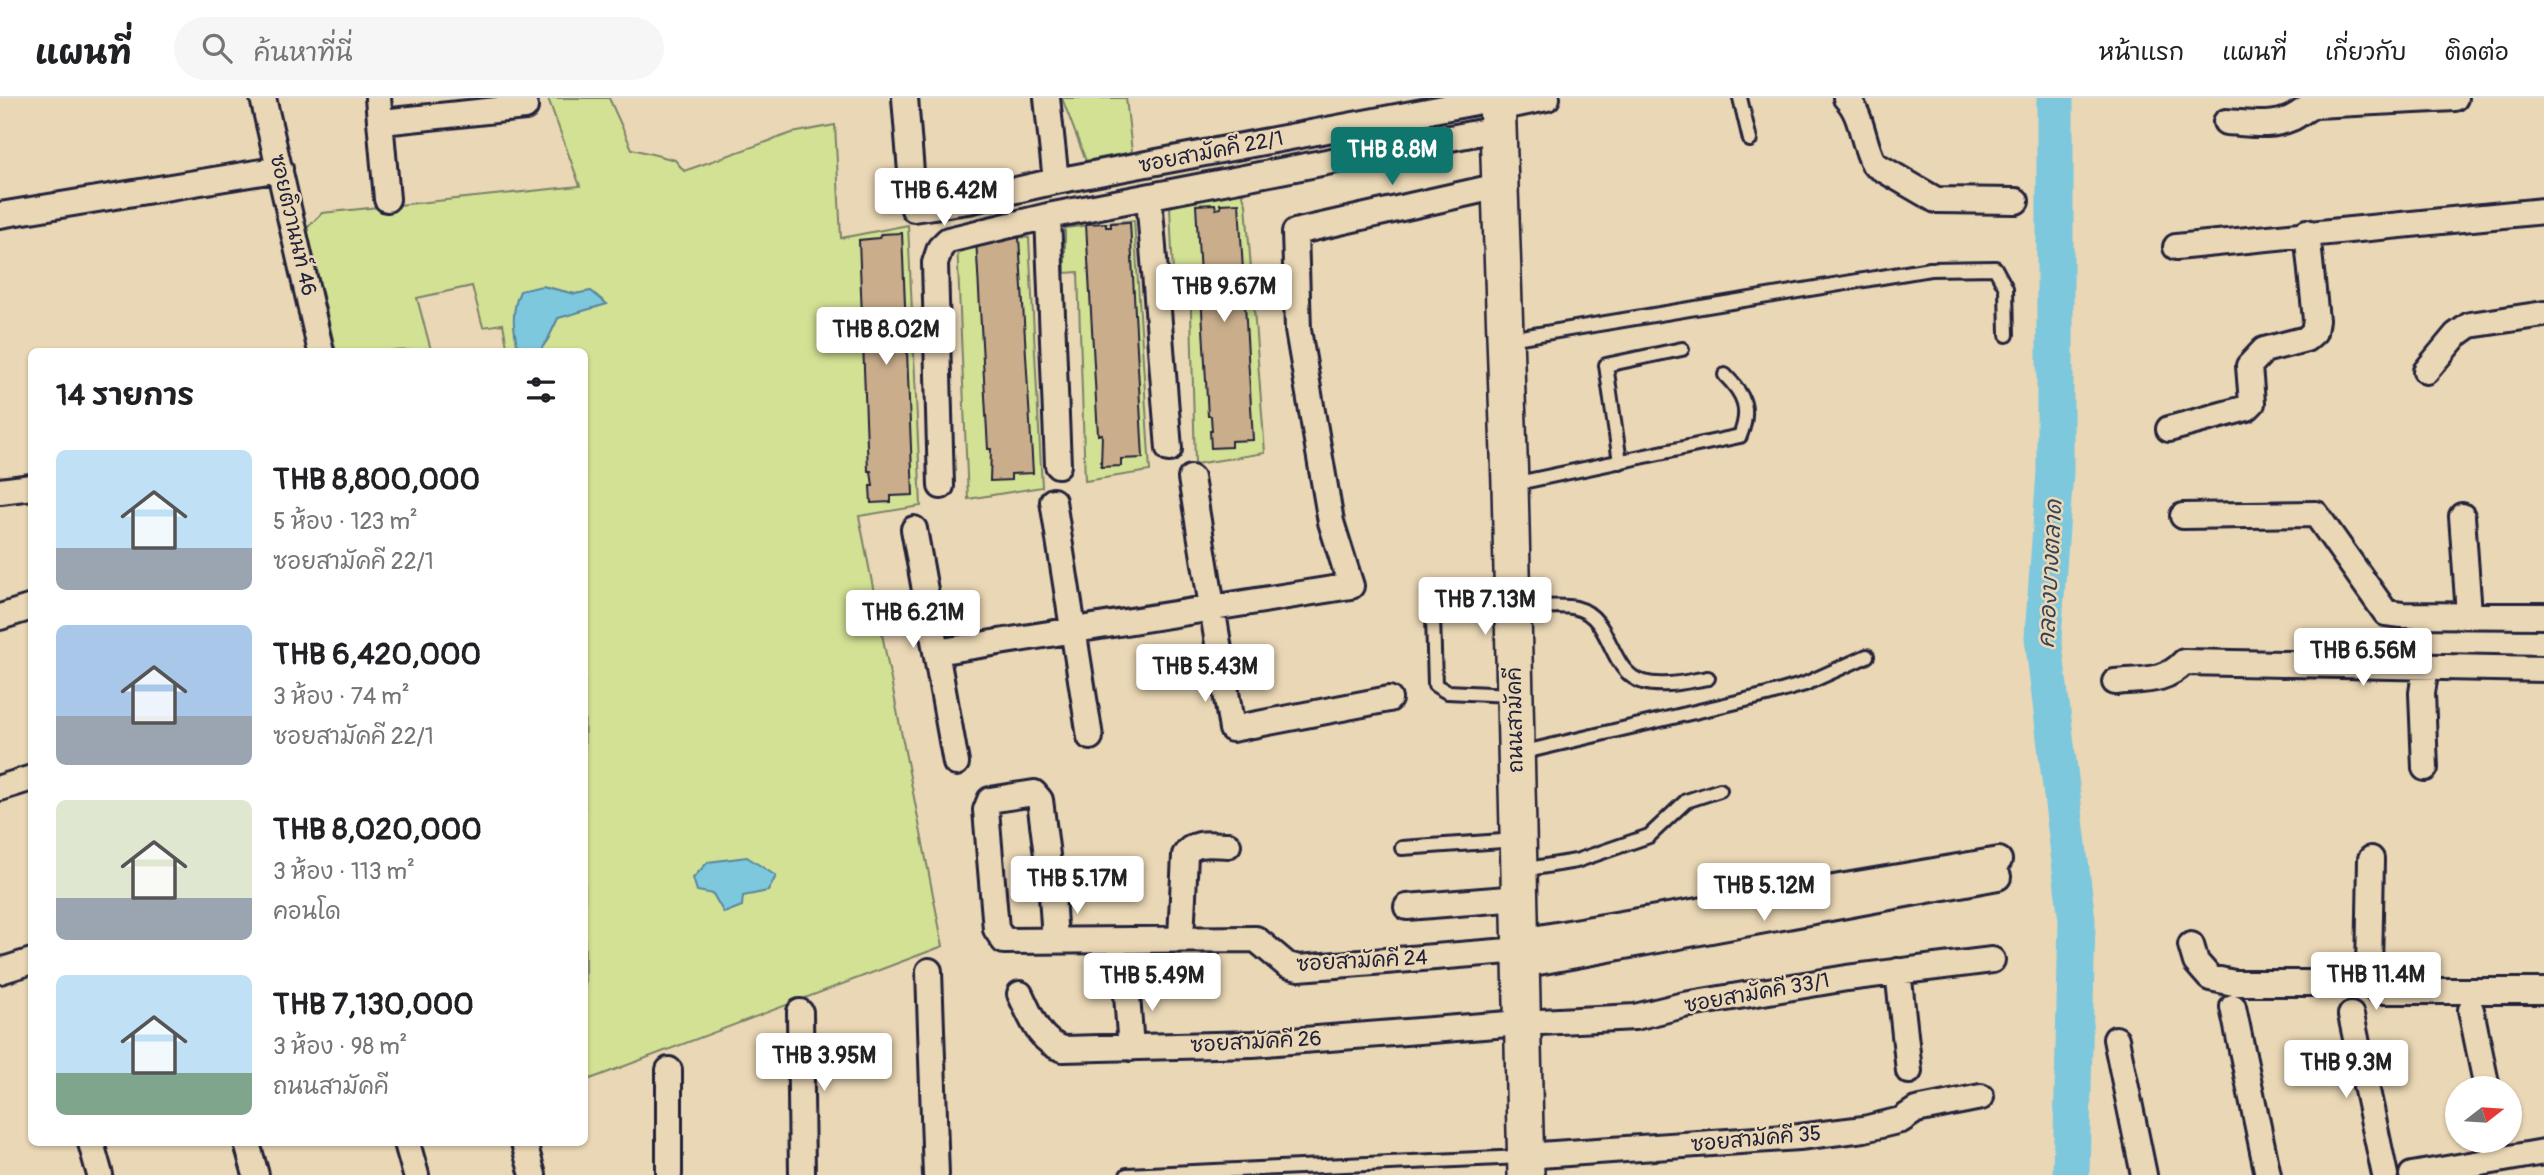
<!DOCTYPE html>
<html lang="th">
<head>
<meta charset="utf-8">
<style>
  :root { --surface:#fff; --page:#f6f6f6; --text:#202124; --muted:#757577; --line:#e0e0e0; --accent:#0f766e }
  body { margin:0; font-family:Pangolin,"Playpen Sans Thai",sans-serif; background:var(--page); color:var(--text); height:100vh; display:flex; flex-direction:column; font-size:26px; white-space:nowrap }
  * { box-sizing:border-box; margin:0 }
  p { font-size:23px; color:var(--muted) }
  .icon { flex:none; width:38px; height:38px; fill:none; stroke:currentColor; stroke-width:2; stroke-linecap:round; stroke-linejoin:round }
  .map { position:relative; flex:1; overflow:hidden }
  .details { position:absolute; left:28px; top:250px; width:560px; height:798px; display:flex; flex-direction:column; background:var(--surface); border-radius:10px; box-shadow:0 2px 5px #0004 }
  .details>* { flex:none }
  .needle { width:46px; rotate:73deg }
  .controls { position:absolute; left:2445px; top:978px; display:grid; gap:14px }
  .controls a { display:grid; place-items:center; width:77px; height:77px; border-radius:50%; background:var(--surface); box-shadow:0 2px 5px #0004; font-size:35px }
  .price { position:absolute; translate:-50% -60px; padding:0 16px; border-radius:7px; background:#fff; color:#222; font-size:23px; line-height:46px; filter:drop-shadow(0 2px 4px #0008) }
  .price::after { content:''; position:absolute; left:50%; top:42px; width:21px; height:16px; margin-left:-10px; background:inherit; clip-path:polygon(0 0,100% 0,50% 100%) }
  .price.on { background:var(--accent); color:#fff }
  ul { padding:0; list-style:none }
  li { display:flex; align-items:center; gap:21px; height:175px; padding:0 28px }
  li span { display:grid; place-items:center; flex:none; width:196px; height:140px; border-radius:10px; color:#555 }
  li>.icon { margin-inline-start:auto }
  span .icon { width:84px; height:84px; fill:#fffc; stroke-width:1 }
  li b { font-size:30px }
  h2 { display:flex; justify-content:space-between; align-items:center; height:84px; padding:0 28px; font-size:30px }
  header { display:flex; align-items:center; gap:42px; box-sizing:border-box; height:98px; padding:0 35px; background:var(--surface); border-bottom:2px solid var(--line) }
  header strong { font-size:33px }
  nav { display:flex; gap:38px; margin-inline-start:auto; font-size:24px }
  .search { width:490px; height:63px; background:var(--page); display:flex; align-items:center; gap:18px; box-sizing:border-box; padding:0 24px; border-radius:38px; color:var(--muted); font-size:26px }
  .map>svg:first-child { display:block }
  .green { fill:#d3e194; stroke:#7a8268; stroke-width:2 }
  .water { fill:#7dc8dd; stroke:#59869c; stroke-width:2 }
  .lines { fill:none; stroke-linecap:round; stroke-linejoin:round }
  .river { stroke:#7dc8dd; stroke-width:37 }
  .building { fill:#caae8c; stroke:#22223b; stroke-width:2 }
  .lane-casing { stroke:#22223b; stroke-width:18 }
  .street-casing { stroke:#22223b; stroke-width:30 }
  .secondary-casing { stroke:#22223b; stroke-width:40 }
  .lane { stroke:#ead7b5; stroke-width:12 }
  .street { stroke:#ead7b5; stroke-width:24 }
  .secondary { stroke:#ead7b5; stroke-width:35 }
  .labels { text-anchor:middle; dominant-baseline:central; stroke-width:5; stroke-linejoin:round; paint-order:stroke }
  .street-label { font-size:21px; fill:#22223b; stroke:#ead7b5 }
  .water-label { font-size:23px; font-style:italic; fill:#34435b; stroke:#ead7b5 }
</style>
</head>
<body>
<header>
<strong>แผนที่</strong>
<div class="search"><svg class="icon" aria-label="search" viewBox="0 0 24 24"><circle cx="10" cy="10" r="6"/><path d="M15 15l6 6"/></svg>ค้นหาที่นี่</div>
<nav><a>หน้าแรก</a><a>แผนที่</a><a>เกี่ยวกับ</a><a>ติดต่อ</a></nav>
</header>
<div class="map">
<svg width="2544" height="1077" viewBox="0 0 2544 1077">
  <rect width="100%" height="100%" fill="#ead7b5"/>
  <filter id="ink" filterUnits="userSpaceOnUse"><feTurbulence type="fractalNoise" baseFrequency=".0143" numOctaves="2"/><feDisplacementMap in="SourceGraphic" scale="14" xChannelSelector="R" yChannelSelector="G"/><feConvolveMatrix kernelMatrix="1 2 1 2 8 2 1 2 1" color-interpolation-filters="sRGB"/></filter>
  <g filter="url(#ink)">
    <!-- green -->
    <path class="green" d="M548 0H609L632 51 675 62 684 73 792 35 835 27 841 140 908 127 921 408 859 418 943 848 585 983 584 254H539L548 241 558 220 606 206 591 193 575 196 542 188 518 251 525 254H508L503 226 483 229 472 188 417 200 431 252 336 254 307 130 322 115 580 88Z
      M1062 0H1126L1132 54 1086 63Z
      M1241 92 1246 106 1265 355 1195 366 1190 175 1173 177 1170 109 1196 100Z
      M1134 122 1150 373 1085 383 1078 174 1065 175V130Z
      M1019 139 1029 140 1042 389 968 401 957 144 976 140Z"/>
    <!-- water -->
    <path class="water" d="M542 188 575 196 591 193 607 206 558 220 548 241 539 254H525L518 251C513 229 511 214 520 193Z
      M747 759 776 778 768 793 743 798 742 808 724 815 713 796 697 793 693 780 708 764Z"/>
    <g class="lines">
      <!-- river -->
      <path class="river" d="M2055 0V374L2043 539 2077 822 2071 1077"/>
    </g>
    <!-- building -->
    <path class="building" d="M1239 105 1253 342 1231 343V349L1211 350 1210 333H1212L1211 318H1208L1196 107 1215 106 1216 111 1221 110 1220 106Z
      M1130 124 1143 360 1121 361V368L1101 369 1102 336 1098 337 1086 126 1106 125V129H1111V125Z
      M902 135 913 397 891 398V404L871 405 870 388H873L871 373H868L859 142 879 140 881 136Z
      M995 139 996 144 1000 143V140L1019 139 1033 375 1011 376V382L990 383 991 351H988L976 140Z"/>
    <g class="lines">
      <!-- lane casing -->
      <g class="lane-casing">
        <path id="lane" d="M1740 0 1750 42
          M1509 241 1930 171 1995 170 2006 190 2007 237
          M1620 364 1606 267 1682 251
          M1513 386 1740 338C1751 311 1744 296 1725 277
          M1511 501 1444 507 1433 518 1435 587 1447 594 1511 597
          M1516 510C1531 510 1562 506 1576 510 1613 519 1608 574 1643 584 1664 590 1688 583 1708 580
          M1520 655 1767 597 1805 586 1867 558
          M1402 750 1517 742
          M1522 772 1576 763 1649 738 1686 703 1720 692
          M1127 1077 1522 1059"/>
      </g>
      <!-- street casing -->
      <g class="street-casing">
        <path id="street" d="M263 0 321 254
          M378 0 387 101
          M905 0 914 111 968 103 1056 83 1497 0
          M1047 0 1056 83
          M1846 0C1863 17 1862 45 1874 66L1936 102 2016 103
          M1497 10 1547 0
          M382 24 525 9
          M2226 24C2248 25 2271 30 2292 20 2301 16 2305 10 2315 7L2455 0
          M1149 99 1169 351
          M0 117 280 71
          M1048 118 1058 367
          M2176 149 2544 113
          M2426 273 2456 237 2470 227 2544 216
          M2169 331 2247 310 2252 305 2249 268 2264 252 2306 241 2314 234 2316 222 2307 134
          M1191 380 1232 631 1389 601
          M941 388 935 165 940 150 948 142 1048 118 1497 31
          M0 393 32 389
          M1053 403 1090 639
          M2183 418 2316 416 2386 515 2402 517 2544 518
          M2462 418 2469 516
          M914 431 956 665
          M0 519 32 509
          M936 554 1351 488 1331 424 1298 232 1295 134 1499 88
          M2115 584C2142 581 2165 585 2184 564L2544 571
          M2425 670 2422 595 2426 568
          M0 690 32 680
          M2371 761 2369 873 2374 890 2385 893H2544
          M1407 809 1520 800
          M1181 840 1185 757C1194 742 1213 747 1228 747
          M1055 842 1052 797 1040 702 1034 695 990 702 986 712 996 831 1004 843 1256 841 1287 867 1299 870 1521 852
          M1521 843 1999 762
          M2191 847 2196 864 2210 880 2234 885H2327L2369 873
          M1522 867 1998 779
          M0 873 32 863
          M929 873 936 1077
          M1898 873 1909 973
          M1126 884 1131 950
          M1020 896C1031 918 1038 943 1063 951L1253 946 1521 925 1635 919 1684 907 1847 880 1992 862
          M2233 909 2268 1077
          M2471 912 2487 990
          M800 914 802 1077
          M2351 917 2385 1077
          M2116 941 2144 1077
          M669 972V1077
          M91 1045 100 1077
          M247 1045 256 1077
          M407 1045 416 1077
          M524 1045 533 1077
          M1525 1058 1799 1039 1864 1031 1901 1022 1916 1012 1981 999
          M2412 1077 2544 1054"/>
      </g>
      <!-- secondary casing -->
      <g class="secondary-casing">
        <path id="secondary" d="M1497 0 1510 386 1526 1077"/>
      </g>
      <!-- lane -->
      <use href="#lane" class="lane"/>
      <!-- street -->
      <use href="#street" class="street"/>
      <!-- secondary -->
      <use href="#secondary" class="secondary"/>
    </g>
  </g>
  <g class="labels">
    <!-- street labels -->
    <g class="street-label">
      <text transform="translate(1211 54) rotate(-11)">ซอยสามัคคี 22/1</text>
      <text transform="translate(293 127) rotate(77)">ซอยติวานนท์ 46</text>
      <text transform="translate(1515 622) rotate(-91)">ถนนสามัคคี</text>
      <text transform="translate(1362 863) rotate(-3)">ซอยสามัคคี 24</text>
      <text transform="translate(1757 895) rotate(-10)">ซอยสามัคคี 33/1</text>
      <text transform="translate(1256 944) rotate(-3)">ซอยสามัคคี 26</text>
      <text transform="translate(1756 1041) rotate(-5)">ซอยสามัคคี 35</text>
    </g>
    <!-- water labels -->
    <g class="water-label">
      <text transform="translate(2050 476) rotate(-87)">คลองบางตลาด</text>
    </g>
  </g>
</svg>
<div class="controls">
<a><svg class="needle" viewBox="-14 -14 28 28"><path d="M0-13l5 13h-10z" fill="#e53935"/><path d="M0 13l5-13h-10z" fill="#757577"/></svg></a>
</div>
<b class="price on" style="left:1392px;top:89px">THB 8.8M</b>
<b class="price" style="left:944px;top:130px">THB 6.42M</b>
<b class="price" style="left:1224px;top:226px">THB 9.67M</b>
<b class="price" style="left:886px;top:269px">THB 8.02M</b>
<b class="price" style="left:1485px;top:539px">THB 7.13M</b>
<b class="price" style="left:913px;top:552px">THB 6.21M</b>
<b class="price" style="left:2363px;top:590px">THB 6.56M</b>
<b class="price" style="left:1205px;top:606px">THB 5.43M</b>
<b class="price" style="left:1077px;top:818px">THB 5.17M</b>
<b class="price" style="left:1764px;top:825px">THB 5.12M</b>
<b class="price" style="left:2376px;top:914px">THB 11.4M</b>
<b class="price" style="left:1152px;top:915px">THB 5.49M</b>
<b class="price" style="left:824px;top:995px">THB 3.95M</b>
<b class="price" style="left:2346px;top:1002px">THB 9.3M</b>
<section class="details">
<h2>14 รายการ<svg class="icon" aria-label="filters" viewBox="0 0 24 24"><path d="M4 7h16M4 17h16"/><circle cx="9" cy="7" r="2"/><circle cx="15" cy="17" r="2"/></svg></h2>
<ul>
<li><span style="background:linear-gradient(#bfe0f5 70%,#9aa5b1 0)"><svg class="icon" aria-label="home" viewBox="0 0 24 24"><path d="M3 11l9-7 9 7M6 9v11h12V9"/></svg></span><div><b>THB 8,800,000</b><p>5 ห้อง · 123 m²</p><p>ซอยสามัคคี 22/1</p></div></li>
<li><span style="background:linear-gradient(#a9c7e8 65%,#9aa5b1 0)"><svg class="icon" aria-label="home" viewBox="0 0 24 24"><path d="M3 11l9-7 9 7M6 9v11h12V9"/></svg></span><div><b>THB 6,420,000</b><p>3 ห้อง · 74 m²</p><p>ซอยสามัคคี 22/1</p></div></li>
<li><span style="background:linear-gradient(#dfe7d0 70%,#9aa5b1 0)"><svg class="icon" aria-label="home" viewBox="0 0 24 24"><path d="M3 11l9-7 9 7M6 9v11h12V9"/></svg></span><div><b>THB 8,020,000</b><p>3 ห้อง · 113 m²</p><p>คอนโด</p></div></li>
<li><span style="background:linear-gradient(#bfe0f5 70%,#7fa58c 0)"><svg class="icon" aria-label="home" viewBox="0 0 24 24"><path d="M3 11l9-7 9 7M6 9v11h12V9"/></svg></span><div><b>THB 7,130,000</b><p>3 ห้อง · 98 m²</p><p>ถนนสามัคคี</p></div></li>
</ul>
</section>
</div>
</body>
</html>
